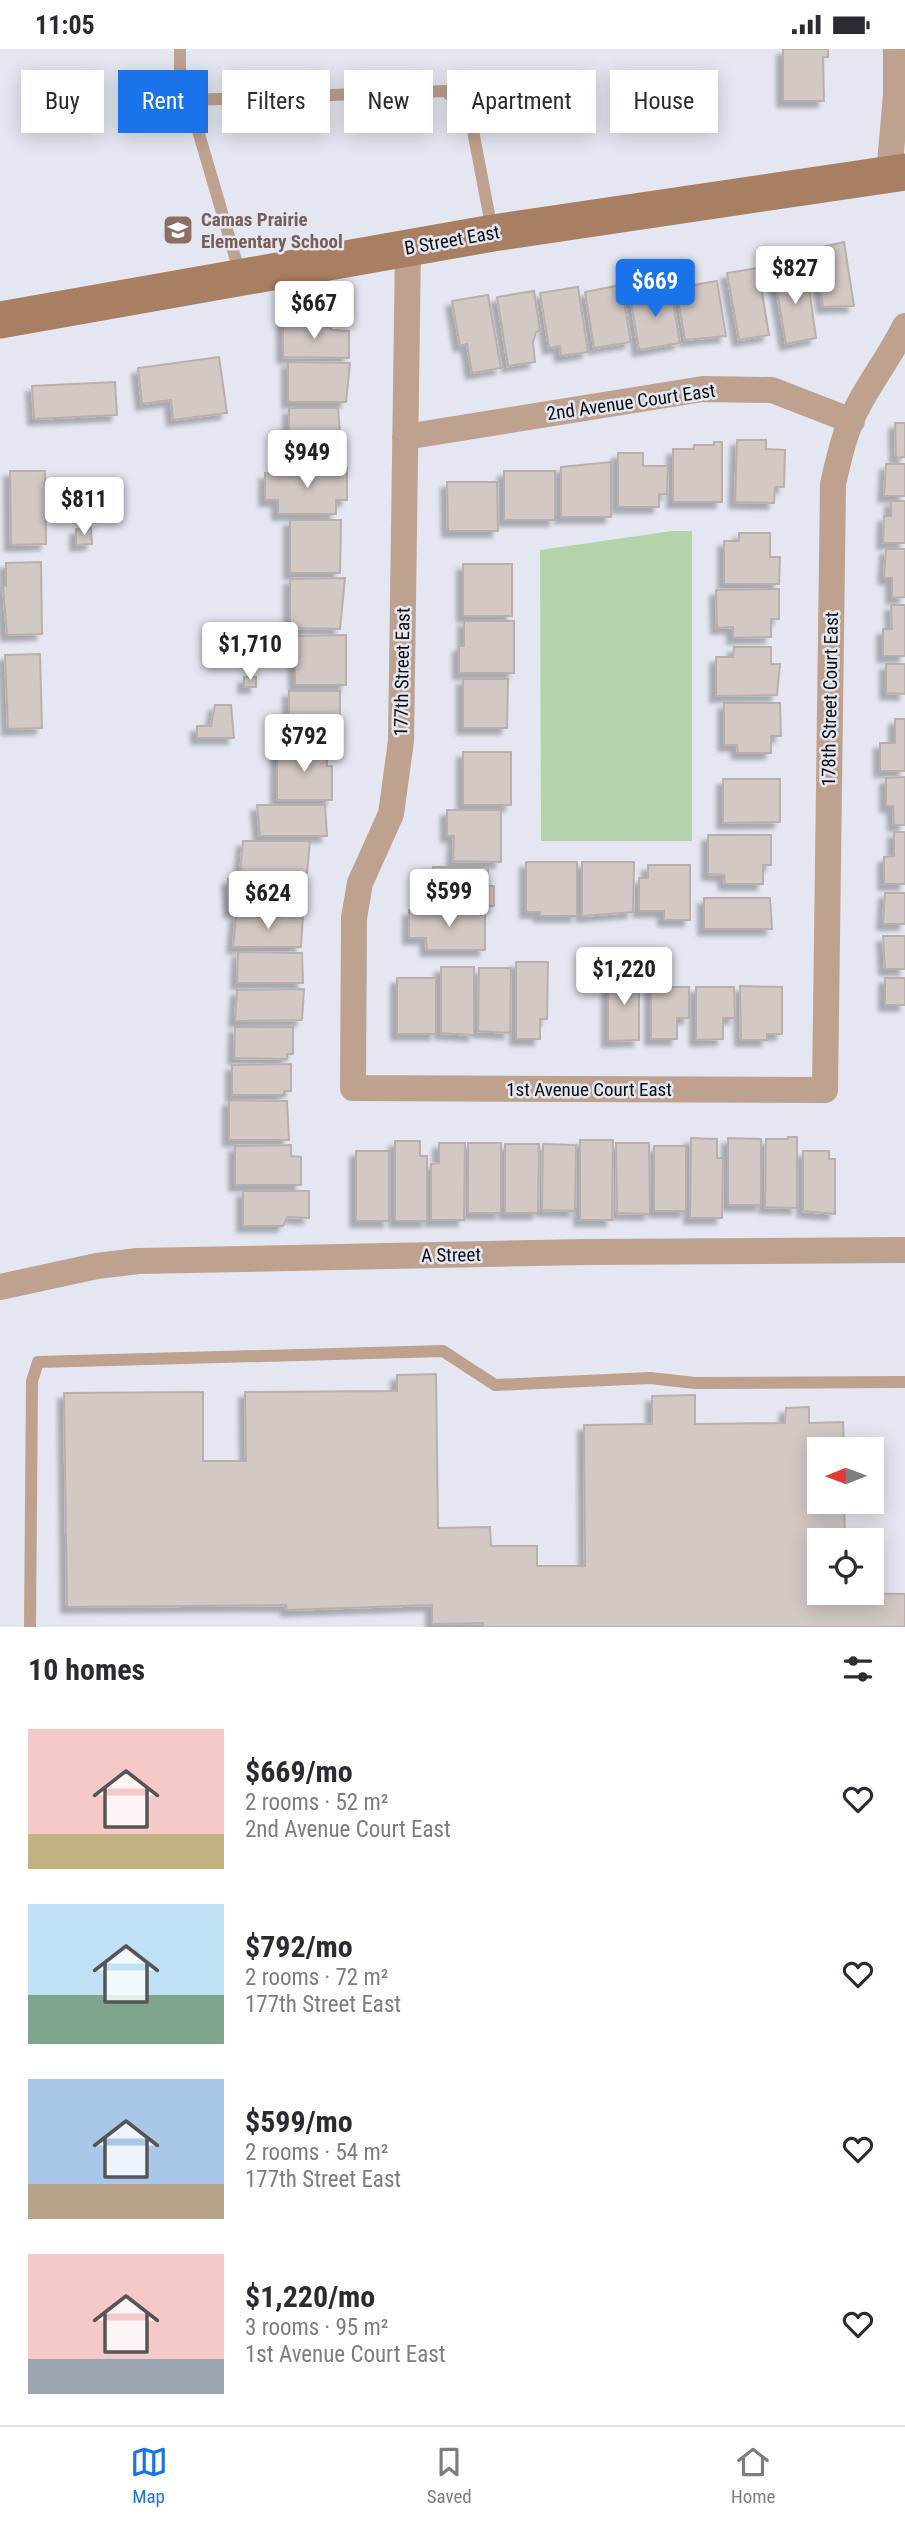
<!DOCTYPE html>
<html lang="en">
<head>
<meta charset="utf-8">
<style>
  :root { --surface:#fff; --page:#f7f7f7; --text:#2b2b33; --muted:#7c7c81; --line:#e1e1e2; --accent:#1a73e8 }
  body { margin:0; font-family:"Roboto Condensed",sans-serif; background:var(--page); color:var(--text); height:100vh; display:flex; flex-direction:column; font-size:26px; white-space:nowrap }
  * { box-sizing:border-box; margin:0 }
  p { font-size:23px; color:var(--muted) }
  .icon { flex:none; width:38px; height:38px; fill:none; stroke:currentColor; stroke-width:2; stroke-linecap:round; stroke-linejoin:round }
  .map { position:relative; height:1578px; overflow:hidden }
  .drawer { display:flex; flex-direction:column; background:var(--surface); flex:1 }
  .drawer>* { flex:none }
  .banner { position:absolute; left:21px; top:21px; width:864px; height:63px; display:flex; gap:14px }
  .needle { width:46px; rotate:269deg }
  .tools { position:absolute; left:807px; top:1388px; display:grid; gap:14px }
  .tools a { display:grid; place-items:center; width:77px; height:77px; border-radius:0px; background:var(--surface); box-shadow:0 4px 18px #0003; font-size:35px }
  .price { position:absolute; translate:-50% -60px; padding:0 16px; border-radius:7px; background:#fff; color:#222; font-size:23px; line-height:46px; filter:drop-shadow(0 2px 4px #0008) }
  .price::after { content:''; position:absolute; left:50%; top:42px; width:21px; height:16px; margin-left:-10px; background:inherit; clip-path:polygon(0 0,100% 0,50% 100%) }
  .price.current { background:var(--accent); color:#fff }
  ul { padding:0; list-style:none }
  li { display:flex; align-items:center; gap:21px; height:175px; padding:0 28px }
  li span { display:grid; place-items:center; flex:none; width:196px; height:140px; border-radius:0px; color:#555 }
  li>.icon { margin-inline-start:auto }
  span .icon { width:84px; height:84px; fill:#fffc; stroke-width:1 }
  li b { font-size:30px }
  h2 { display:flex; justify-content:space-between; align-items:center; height:84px; padding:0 28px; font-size:30px }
  .pill { padding:0 24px; border-radius:0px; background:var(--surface); box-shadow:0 4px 18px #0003; font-size:24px; line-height:63px }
  .pill.current { background:var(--accent); color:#fff }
  .status { display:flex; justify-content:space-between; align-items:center; height:49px; padding:0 35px; background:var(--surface); direction:ltr }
  .status svg { height:19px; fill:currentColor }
  .dock { display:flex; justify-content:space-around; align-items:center; height:98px; border-top:2px solid var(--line); background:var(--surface); font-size:19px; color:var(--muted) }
  .dock a { display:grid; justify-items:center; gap:4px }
  .dock .current { color:var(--accent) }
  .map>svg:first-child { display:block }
  .green { fill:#b5d3aa }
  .building { fill:#d2c8c4; stroke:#baafac; stroke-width:2; filter:url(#shadow) }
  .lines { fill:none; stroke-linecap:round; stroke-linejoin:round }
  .lane { stroke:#bea18e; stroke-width:12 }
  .street { stroke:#bea18e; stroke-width:26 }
  .secondary { stroke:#a87f62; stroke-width:37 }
  .labels { text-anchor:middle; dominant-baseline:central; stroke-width:5; stroke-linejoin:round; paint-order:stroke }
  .education-label { font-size:19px; font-weight:bold; fill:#785e54; stroke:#e4e7f1; text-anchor:start }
  .street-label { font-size:19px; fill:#0a0b0e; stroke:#e4e7f1 }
</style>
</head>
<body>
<div class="status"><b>11:05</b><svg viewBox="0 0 49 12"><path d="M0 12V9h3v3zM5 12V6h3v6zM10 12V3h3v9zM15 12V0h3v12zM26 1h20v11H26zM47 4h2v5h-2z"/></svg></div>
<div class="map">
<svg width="905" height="1578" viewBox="0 0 905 1578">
  <defs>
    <filter id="shadow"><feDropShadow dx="-6" dy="6" stdDeviation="2" flood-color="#0004"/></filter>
  </defs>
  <rect width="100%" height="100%" fill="#e4e7f1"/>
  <!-- green -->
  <path class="green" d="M672 482H692V792H541L540 501Z"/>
  <!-- building -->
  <path class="building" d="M783 0H828V8H823L824 52H783Z
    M844 193 854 257 823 258 814 200Z
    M758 219 769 286 739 291 727 224Z
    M790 221 791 225 807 224 816 289 786 295 774 225Z
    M717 232 726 287 685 291 676 239Z
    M621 236 631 293 594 299 585 243Z
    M578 238 588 303 561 307 560 297 549 299 540 244Z
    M671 240 680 294 639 301 630 246Z
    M534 242 540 282 536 283 533 293 535 313 508 317 497 248Z
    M488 246 501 319 472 324 467 295 460 297 452 252Z
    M283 272H322L332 281 349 282V309L283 308Z
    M219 308 227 364 173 371 171 351 142 355 138 319Z
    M288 313 350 314 346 353H288Z
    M115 333 117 366 34 370 32 337Z
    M289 359H338L342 409H289Z
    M895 374H905V408L896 409Z
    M737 391H766V400L785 401 784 438H775L774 454 735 453Z
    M714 393H722V453H673V400H694V396H714Z
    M618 404H643V417H668L667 445H659V458H618Z
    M611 413V468H561V418Z
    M886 415H905V447H884Z
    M278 418 347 419V451H336V465H278V451H265V424L278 425Z
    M10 422H45L46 495 11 496Z
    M504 422H555V471H504Z
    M447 433H497L498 482H448Z
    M891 452H905V494H883L884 467H891Z
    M290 471H341L340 524H290Z
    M91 479 92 495 76 496V480Z
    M739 484H770V508H780L779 535H724V492H739Z
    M886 500H905V548L892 549V529H884Z
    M41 513 42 585 7 586 3 537H6V514Z
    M463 515H512V567H463Z
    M345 529 340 580 290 579V530Z
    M779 540V570H771V588L733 589V578L717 579 716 541Z
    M891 556H905V607H883V580H892Z
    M464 572H514V624H459V597H464Z
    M346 586V636H295V587Z
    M734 598H771V615H780L777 646 716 647V608H733Z
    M40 605 42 679 8 680 5 606Z
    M886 615H905V645L886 644Z
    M244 628H256V638H244Z
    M463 630H508L507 679H463Z
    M289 642H340V669H336V694H289Z
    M724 654H780L781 687H771V704H738L737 696H724Z
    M215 656H231L234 689H197V677H211Z
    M895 670H905V722H880V694H895Z
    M277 698 327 699V717H332V751H277Z
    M463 703H511V756H463Z
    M905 728V776H894L893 757H886V729Z
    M723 730H780V773L723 774Z
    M257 756H325L327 787H260Z
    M447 761H501V813L453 812 454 787H447Z
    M894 783H905V835H884V808L894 807Z
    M708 786H771V816H763V835H725L724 826 708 825Z
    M243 792H310L307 824H240Z
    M526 813H577V867H540V863H526Z
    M582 813H634L633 863 582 867Z
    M648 816H690V871H664V862H639V829H648Z
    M433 818H488V837H494V857L423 856V829L433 828Z
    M295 829 297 861 230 862 228 830Z
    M885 844H905V875H883Z
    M704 849H770L772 880H704Z
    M409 861H485V901H427L426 889H409Z
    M236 866H303L301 898H233Z
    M883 887H905V920H885Z
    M238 903 302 904 303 934H237Z
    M516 913H548L547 970H540V990H516Z
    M441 918H474V986L441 984Z
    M479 919H511L510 984 478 982Z
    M623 924H639V991L608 992V926Z
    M397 929H436V985H397Z
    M885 929H905V956H885Z
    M740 937 782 938V985H767V991H741Z
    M651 938H689V969H677V990H651Z
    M696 938H734L735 969H723V990L696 991Z
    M304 940 302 971 235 972 237 941Z
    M235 978H293V1005H287V1010L234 1009Z
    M291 1015V1042H284V1046H232V1016Z
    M229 1051 287 1052 289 1091H229Z
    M788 1088H797V1159L765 1158 766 1090H788Z
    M691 1089 717 1090V1109H723L722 1169H690Z
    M728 1089 761 1090V1156H728Z
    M580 1091H613L612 1171H580Z
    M395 1092H420V1107H427V1172H395Z
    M439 1094H465L464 1171H431V1115L439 1114Z
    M468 1094H501V1164H468Z
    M616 1094H649L650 1165 617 1164Z
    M505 1095H539L538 1164H505Z
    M543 1095 576 1096 575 1162 542 1161Z
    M291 1096V1107L301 1108V1136H235V1097Z
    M654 1097H686V1162H654Z
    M356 1102H389V1172H356Z
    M803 1102H829V1110H835V1165L803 1162Z
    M243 1142H309V1169L287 1168 283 1177H243Z
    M436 1325 438 1479 490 1478 491 1497H537V1517H585L584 1376 652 1375V1347L695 1346V1375L785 1374 786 1359 809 1358V1374L843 1373 844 1400H819V1452H844L845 1491H819V1544L905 1545V1578H483V1574L432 1575V1556L287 1561 286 1556 67 1558 64 1344 203 1343V1412H246L245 1343 397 1342V1326Z"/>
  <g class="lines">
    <!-- lane -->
    <path class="lane" d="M180 0V20L240 225
      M189 51 445 42 469 61 492 181
      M30 1578 32 1332 38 1313 443 1302 495 1336 650 1329 695 1334 905 1333"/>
    <!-- street -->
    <path class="street" d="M889 126 896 45V0
      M408 199 401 692 391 765 360 834 354 869 353 1039 825 1041 833 435C839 409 845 381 858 357 872 330 891 306 905 277
      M405 388 703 340 772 341 852 372
      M0 1238 97 1217 138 1212 586 1203 905 1201"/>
    <!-- secondary -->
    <path class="secondary" d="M0 271 493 184 905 123"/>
  </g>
  <!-- icons -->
  <defs>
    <g id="school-square" transform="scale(1.575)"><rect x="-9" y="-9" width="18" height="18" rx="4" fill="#8d6e63" stroke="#e4e7f1"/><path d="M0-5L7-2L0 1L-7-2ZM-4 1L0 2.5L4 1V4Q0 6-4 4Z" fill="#fff"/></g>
  </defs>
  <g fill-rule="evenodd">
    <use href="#school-square" x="178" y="181"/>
  </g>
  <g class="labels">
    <!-- education labels -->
    <g class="education-label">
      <text x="201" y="170">Camas Prairie<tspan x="201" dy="22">Elementary School</tspan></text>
    </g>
    <!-- street labels -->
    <g class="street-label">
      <text transform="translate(452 191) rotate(-10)">B Street East</text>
      <text transform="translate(631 353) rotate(-8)">2nd Avenue Court East</text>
      <text transform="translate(402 623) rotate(-89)">177th Street East</text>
      <text transform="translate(830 650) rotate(-89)">178th Street Court East</text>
      <text x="589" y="1040">1st Avenue Court East</text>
      <text transform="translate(451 1206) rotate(-1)">A Street</text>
    </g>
  </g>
</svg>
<div class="tools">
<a><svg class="needle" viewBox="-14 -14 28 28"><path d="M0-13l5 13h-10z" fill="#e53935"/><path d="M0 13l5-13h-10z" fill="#7c7c81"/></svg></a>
<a><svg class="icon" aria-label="locate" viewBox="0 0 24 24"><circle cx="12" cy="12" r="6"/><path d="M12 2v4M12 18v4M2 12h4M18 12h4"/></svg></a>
</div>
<b class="price" style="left:795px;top:257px">$827</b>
<b class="price current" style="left:655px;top:270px">$669</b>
<b class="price" style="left:314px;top:292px">$667</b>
<b class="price" style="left:307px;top:441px">$949</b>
<b class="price" style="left:84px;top:488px">$811</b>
<b class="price" style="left:250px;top:633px">$1,710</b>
<b class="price" style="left:304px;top:725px">$792</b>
<b class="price" style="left:449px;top:880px">$599</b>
<b class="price" style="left:268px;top:882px">$624</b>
<b class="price" style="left:624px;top:958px">$1,220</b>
<div class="banner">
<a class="pill">Buy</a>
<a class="pill current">Rent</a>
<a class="pill">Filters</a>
<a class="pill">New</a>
<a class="pill">Apartment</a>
<a class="pill">House</a>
</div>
</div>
<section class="drawer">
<h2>10 homes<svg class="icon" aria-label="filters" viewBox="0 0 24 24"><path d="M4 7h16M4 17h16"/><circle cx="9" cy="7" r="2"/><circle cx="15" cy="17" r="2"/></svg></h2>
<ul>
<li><span style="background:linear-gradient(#f6c9c9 75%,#c2b280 0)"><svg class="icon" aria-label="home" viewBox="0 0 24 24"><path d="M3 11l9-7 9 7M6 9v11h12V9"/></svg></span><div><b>$669/mo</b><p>2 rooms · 52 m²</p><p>2nd Avenue Court East</p></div><svg class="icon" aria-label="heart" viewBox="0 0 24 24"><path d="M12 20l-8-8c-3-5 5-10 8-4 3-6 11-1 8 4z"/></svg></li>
<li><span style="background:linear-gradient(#bfe0f5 65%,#7fa58c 0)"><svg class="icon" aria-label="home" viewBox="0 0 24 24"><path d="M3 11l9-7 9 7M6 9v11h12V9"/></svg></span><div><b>$792/mo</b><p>2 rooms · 72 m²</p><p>177th Street East</p></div><svg class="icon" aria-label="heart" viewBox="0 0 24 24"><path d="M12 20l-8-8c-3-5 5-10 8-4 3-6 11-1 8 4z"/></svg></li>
<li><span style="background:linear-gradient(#a9c7e8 75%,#b9a48a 0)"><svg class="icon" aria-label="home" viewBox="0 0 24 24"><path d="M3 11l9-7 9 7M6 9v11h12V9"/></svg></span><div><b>$599/mo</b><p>2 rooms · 54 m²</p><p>177th Street East</p></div><svg class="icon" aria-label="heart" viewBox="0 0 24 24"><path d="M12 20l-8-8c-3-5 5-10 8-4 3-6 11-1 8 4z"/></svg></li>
<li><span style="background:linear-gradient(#f6c9c9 75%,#9aa5b1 0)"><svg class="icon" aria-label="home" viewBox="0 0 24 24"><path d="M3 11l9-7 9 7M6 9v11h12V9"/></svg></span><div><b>$1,220/mo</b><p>3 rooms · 95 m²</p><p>1st Avenue Court East</p></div><svg class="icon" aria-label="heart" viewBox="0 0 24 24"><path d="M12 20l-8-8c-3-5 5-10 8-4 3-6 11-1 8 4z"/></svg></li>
</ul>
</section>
<nav class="dock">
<a class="current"><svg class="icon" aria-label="map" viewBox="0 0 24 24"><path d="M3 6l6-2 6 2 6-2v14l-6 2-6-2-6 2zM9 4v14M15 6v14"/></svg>Map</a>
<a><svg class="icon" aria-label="saved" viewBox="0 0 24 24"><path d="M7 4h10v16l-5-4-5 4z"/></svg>Saved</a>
<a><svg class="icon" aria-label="home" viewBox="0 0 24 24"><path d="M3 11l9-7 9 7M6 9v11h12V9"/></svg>Home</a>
</nav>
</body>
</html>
